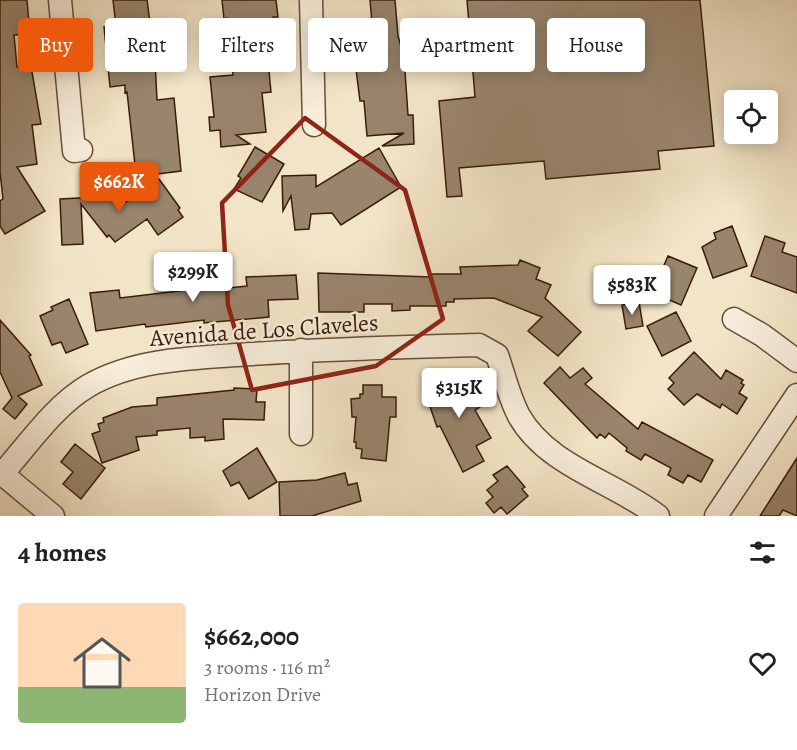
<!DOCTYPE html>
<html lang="en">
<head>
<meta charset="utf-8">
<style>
  :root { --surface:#fff; --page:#f6f6f6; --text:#202124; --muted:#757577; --line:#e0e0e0; --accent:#ea580c }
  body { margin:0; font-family:Alegreya,serif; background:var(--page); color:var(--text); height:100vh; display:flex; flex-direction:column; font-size:22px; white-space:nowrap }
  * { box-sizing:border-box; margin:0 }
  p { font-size:20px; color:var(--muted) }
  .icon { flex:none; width:33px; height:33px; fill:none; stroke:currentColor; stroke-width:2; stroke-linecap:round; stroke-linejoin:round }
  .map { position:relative; height:516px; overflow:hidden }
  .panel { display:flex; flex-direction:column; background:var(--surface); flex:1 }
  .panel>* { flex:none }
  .guide { position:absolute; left:18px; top:18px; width:762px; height:54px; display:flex; gap:12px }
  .controls { position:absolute; left:724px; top:90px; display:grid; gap:12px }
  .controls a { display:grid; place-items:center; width:54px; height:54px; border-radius:6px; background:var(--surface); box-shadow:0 3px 15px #0003; font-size:30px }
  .price { position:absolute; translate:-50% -51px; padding:0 14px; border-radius:6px; background:#fff; color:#222; font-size:20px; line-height:39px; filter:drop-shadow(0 2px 3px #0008) }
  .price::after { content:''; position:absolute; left:50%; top:36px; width:18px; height:14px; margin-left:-9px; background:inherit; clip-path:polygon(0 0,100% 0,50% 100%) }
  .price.active { background:var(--accent); color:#fff }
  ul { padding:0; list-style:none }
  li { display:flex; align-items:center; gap:18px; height:150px; padding:0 18px }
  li+li { border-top:2px solid var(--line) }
  li span { display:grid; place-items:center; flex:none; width:168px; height:120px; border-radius:6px; color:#555 }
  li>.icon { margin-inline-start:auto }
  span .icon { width:72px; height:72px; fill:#fffc; stroke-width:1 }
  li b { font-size:26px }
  h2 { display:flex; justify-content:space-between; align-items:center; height:72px; padding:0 18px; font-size:26px }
  .chip { padding:0 21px; border-radius:6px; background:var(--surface); box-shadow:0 3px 15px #0003; font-size:21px; line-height:54px }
  .chip.active { background:var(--accent); color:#fff }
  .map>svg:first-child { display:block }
  .building { fill:#99846c; stroke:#381d0a; stroke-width:1.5 }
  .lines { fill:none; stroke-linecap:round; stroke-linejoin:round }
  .minor-casing { stroke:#664f39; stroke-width:25 }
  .minor { stroke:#f7edda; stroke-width:22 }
  .marked { fill:none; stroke:#8f2418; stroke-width:4.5; stroke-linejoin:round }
  .labels { text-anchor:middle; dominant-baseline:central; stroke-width:5; stroke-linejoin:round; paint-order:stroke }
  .street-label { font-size:24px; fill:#381d0a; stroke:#f7edda }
</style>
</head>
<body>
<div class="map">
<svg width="797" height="516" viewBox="0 0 797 516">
  <rect width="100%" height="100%" fill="#f2e4c6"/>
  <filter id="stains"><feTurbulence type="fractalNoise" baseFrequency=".00333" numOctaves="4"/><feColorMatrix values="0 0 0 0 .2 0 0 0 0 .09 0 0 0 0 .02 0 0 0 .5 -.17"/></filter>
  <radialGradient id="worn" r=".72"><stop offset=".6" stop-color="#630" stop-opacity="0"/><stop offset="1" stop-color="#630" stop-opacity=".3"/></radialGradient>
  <!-- building -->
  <path class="building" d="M0 0H27L30 34 14 35 17 67 31 66 41 124 32 125 37 164 17 167 45 211 5 234 0 226V201L3 199 0 172Z
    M113 0H147L155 60 157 100 174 98 181 171 150 175 149 164 135 165 127 92 125 93V85L110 87 104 27 116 26Z
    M222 0H276L278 17H273L277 60 268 61 271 92 262 93 266 132 236 135 250 144 221 147 220 130 210 131 209 117H214L210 77 233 75 227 18 224 19Z
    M370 0H395L398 36 404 57 408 115H413L414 144 382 146 404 133 367 136 364 101H360L352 37 373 35Z
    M467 0H700L714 146 658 151 660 169 546 179 544 161 459 168 462 196 447 197 439 101 475 97Z
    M255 147 284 164 262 202 234 189 241 178 238 176Z
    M379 148 401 187 341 225 332 213 311 214 309 229 295 230 291 196 283 211 282 176 316 175V187Z
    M159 179 180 208 178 210 183 217 158 235 147 219 115 242 109 235 107 237 81 204 83 244 62 245 60 199 98 197 114 186 126 202Z
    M732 226 747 266 713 278 702 247 716 239 714 233Z
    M765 236 785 243 782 252 797 257V293L751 276Z
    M668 256 697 268 681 305 642 288 648 274 658 279Z
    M520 260 540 268 536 279 551 285 545 298 581 332 558 356 528 331 542 317 494 298 454 299V302H446V306H410V310L392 311V304H364V312H319L318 273 431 277V274H461L460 267 518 265Z
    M296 275 298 299 268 300 269 317 204 323V320L146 327 145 324 96 331 90 293 119 290 120 298 195 289V278L216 276 219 289 247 286 246 277Z
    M69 299 88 344 66 353 61 342 52 345 40 316 53 310 51 307Z
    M639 302 643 326 626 329 622 305Z
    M676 312 691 341 662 356 647 326Z
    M0 320 31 355 29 356 42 385 18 396 27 404 15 419 3 409 12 398 0 372Z
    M694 352 721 379 726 370 743 380 741 383 744 385 739 393 747 398 737 414 722 404 720 408 697 394 684 405 668 389 674 383 669 378Z
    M560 367 570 378 583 368 592 378 585 384 638 429 642 422 713 460 701 482 688 475 683 483 668 475 671 468 645 454 641 460 626 451 627 448 609 433 605 438 600 434 597 438 544 383Z
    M452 372 456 373 459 380 464 378 469 389 471 387 480 407 475 410 491 438 476 446 484 461 463 472 440 426 437 427 426 395 438 390 433 381Z
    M363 385H382V397H396V417H390L386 461 361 458 362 449 356 448V442H354L356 417H352L351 399 360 398V394H363Z
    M234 388 257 389 256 402H265L264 420 223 419 224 439 205 441V437L190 438V428L157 431V435L136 437 139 450 102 463 92 434 100 431 98 424 104 422 103 418 132 407 157 405V398L234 390Z
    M75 444 105 468 81 499 63 484 73 472 61 462Z
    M257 448 277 482 249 499 239 482 231 486 223 471Z
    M797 458V516L783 510 779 516H760Z
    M507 466 525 487 522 489 528 496 507 514 501 507 494 513 486 503 493 497 487 490 498 481 493 475Z
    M345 473 348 485 357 483 361 501 312 516H280L279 482 317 480Z"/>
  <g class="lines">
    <!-- minor casing -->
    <g class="minor-casing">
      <path id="minor" d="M60 0 74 151 81 150
        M311 0 314 125
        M734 319 762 335 797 361
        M301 434V350
        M0 472 53 516
        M2 474C28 445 54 406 88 386 136 358 197 358 251 354 327 349 403 347 479 345L497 355C504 375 509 397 519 416 548 467 615 482 658 516
        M716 516 797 395"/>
    </g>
    <!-- minor -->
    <use href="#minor" class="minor"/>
  </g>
  <!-- marked area -->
  <path class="marked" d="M305 118 405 190 443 319 376 366 252 390 228 305 222 203Z"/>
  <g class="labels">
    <!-- street labels -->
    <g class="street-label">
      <text transform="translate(264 330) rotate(-4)">Avenida de Los Claveles</text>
    </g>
  </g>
  <rect width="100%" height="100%" filter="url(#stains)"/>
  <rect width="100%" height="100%" fill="url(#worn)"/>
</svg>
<div class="controls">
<a><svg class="icon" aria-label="locate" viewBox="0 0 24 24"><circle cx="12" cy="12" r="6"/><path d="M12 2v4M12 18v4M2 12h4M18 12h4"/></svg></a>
</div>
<b class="price active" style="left:119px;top:213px">$662K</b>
<b class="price" style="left:193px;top:303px">$299K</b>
<b class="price" style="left:632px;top:316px">$583K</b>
<b class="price" style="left:459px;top:419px">$315K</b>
<div class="guide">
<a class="chip active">Buy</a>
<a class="chip">Rent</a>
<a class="chip">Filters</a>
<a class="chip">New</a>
<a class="chip">Apartment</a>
<a class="chip">House</a>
</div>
</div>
<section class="panel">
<h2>4 homes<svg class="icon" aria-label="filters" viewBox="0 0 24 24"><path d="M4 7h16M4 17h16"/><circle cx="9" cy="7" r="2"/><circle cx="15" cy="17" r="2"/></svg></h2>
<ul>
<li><span style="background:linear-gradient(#ffd9b3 70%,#8fb573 0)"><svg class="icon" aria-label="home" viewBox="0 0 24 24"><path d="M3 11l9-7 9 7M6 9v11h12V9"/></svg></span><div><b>$662,000</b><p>3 rooms · 116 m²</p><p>Horizon Drive</p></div><svg class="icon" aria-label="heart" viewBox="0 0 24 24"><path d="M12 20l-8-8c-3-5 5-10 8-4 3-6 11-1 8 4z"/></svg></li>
</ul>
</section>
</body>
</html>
